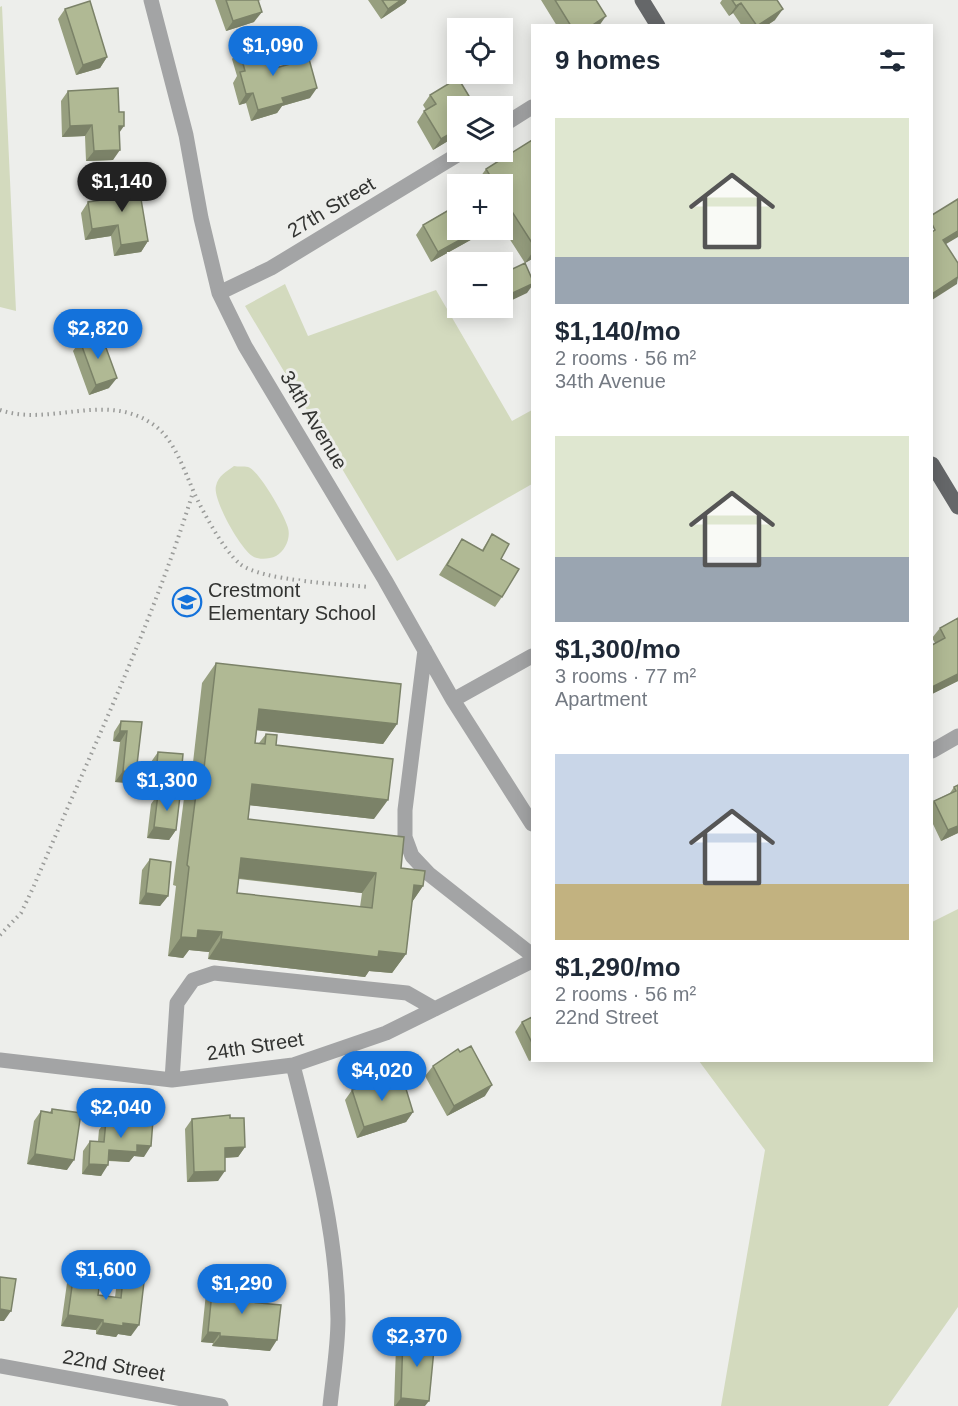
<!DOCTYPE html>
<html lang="en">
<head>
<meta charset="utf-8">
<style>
  :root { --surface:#fff; --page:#f6f6f7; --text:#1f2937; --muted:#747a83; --accent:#1472db }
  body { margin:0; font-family:Helvetica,sans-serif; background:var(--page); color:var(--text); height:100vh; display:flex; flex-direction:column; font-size:22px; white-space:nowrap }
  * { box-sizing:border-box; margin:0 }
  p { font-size:20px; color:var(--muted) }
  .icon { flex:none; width:33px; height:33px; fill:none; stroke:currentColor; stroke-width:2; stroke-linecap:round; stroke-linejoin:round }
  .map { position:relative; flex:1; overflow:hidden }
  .details { position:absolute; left:531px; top:24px; width:402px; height:1038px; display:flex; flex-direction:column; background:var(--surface); border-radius:0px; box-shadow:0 3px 15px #0003 }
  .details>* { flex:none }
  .buttons { position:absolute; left:447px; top:18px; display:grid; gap:12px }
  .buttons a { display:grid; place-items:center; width:66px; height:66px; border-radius:0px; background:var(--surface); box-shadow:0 3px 15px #0003; font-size:30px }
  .price { position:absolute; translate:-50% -51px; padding:0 14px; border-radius:21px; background:var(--accent); color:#fff; font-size:20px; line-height:39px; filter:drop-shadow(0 2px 3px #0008) }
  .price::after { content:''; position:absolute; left:50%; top:36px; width:18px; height:14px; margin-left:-9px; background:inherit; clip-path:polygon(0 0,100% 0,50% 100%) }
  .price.selected { background:#222; color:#fff }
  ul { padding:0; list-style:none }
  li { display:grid; align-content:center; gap:12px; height:318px; padding:0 24px }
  li span { display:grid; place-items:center; height:186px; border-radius:0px; color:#555 }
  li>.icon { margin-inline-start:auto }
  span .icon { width:108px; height:108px; fill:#fffc; stroke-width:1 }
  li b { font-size:26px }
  h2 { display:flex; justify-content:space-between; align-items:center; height:72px; padding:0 24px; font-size:26px }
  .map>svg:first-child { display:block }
  .green { fill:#d3dabe }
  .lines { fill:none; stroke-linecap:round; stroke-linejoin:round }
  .path { stroke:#9a9b99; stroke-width:4; stroke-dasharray:1.5 4.5; stroke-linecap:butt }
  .minor { stroke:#a3a4a5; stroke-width:15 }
  .major { stroke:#656769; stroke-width:15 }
  .wall { fill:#979f7f; fill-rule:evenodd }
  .shaded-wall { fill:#7b8268 }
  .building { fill:#b0b994; stroke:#7b8268; stroke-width:1.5; fill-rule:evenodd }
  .labels { text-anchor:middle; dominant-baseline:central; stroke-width:6; stroke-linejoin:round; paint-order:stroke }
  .street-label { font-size:20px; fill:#323331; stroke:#edeeeb }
  .poi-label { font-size:20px; fill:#323331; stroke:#edeeeb; text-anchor:start }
</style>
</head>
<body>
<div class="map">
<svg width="958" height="1406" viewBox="0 0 958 1406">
  <rect width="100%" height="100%" fill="#edeeeb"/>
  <!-- green -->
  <path class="green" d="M2 6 16 311 0 307V7Z
    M285 284 308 336 436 290 512 421 532 410V484L397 561 245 306Z
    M234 466C238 467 244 466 248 467 259 470 285 516 288 528 291 538 285 551 276 556 270 559 260 560 254 557 242 552 212 499 216 486 218 476 226 472 234 466Z
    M958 909V1307L888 1406H721L765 1150 699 1061 932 1060V922Z"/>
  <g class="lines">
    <!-- path -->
    <path class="path" d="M0 410C49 427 104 392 151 423 171 435 181 462 190 483 198 504 223 550 240 564 262 581 340 584 369 587
      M0 935 21 913 33 888C88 758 152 626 193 492"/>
    <!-- minor -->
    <path class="minor" d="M151 0 186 135 201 218 219 293 245 346 385 580 453 700 532 824
      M502 126 532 107
      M219 293 271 268 462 152
      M425 650 405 810V837L412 856 429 874 532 955
      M453 700 532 656
      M932 751 958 736
      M0 1060 172 1080 293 1065 386 1033 532 961
      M293 1065C314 1148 337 1232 338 1319 338 1347 333 1377 330 1406
      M172 1080 177 1003 193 980 214 973 407 993 435 1009
      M0 1366 221 1406"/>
    <!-- major -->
    <path class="major" d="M642 0 658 26
      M932 464 958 507"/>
  </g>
  <!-- wall -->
  <path class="wall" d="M215 0H261L258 1 254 22 226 31Z
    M368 0H407L405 3 381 19Z
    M541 0H596L599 26H557Z
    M722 0H777L775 20 766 26H742L733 13 729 16 720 3Z
    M65 9 107 57 100 68 76 75 58 19Z
    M239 49 275 68 310 98 282 106 277 113 251 121 246 103 239 105 233 83 237 76 232 59Z
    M68 91 119 133 113 160 86 161 85 136 62 137 61 101Z
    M430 95 458 106V135L433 150 417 122 424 111 426 110 423 105Z
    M532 140V259L525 263 527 293 525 263 502 227V184H475L486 169Z
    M112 185 148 241 141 252 114 256 111 236 85 240 81 213 88 202 105 200V195Z
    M453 202 485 232 431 262 416 235 423 225 448 210Z
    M481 308H497L484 313Z
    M80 341 109 388 89 395 73 351Z
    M492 534 501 559 502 597 495 607 439 575 462 539 482 550Z
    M958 618V681L932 694 935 643 932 638 940 628Z
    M216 663 397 724 383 744 257 730 255 743H259L266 734 276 745 374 819 250 805 248 819 401 868 423 886 412 902 406 954 392 973 369 971 365 977 208 959 209 952 189 950 183 958 168 956 176 886 173 885 184 798 190 789 202 683ZM239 879 362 893 360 907 237 893Z
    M121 721 142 722 129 783 115 782 120 742 113 741 114 732Z
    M158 752 175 795 176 830 169 840 147 838 151 804 156 797 147 796 151 762Z
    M958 785V833L941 841 932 822V804L934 801 950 793 954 787Z
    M150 859 168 896 160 906 139 904 142 870Z
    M532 1017V1060L529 1061 515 1032 522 1022Z
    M460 1052 485 1096 447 1116 425 1076 433 1066Z
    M383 1085 413 1112 406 1122 357 1138 345 1100 352 1090Z
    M52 1109 67 1170 27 1164 34 1121 41 1111 50 1112Z
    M230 1118 245 1147 238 1157 225 1158 218 1181 187 1182 185 1129 192 1119Z
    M106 1120 144 1157 134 1156 129 1162 108 1161 101 1176 82 1174 83 1151 90 1141H98L99 1130Z
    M74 1272 98 1295 115 1297 116 1289 123 1279 131 1336 118 1334 116 1337 96 1334V1330L61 1326 67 1283Z
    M213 1282 239 1301 270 1351 212 1346 213 1343 201 1342 206 1293Z
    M403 1336 425 1406H394L396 1346Z"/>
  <!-- shaded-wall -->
  <path class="shaded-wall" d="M401 0H407L405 3 381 19 388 9Z
    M741 3 733 13 729 16 736 6Z
    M783 9 775 20 766 26H757Z
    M262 12 254 22 226 31 233 21Z
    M606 16 599 26H591Z
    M107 57 100 68 76 75 83 65Z
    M317 88 310 98 282 106 277 113 251 121 258 110 282 98Z
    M253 93 246 103 239 105 246 94Z
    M92 125 85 136 62 137 70 126Z
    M119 126H124L117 136Z
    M458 129V135L433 150 441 139Z
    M120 150 113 160 86 161 94 151Z
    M118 225 111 236 85 240 92 229Z
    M478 230H486L485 232 431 262 438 252Z
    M958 231V237L936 250 943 240Z
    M148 241 141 252 114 256 121 245Z
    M532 253V259L525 263Z
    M958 277 957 284 932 300V294Z
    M532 284V286L527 293 502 305V298Z
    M488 308H497L484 313Z
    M117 378 109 388 89 395 96 385Z
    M958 674V681L932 694V687Z
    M259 709 397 724 383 744 245 729Z
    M120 731H127L120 742 113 741Z
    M123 771 136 773 129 783 115 782Z
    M252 784 388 800 374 819 238 804Z
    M155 786 180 788 173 799 158 794 156 797 147 796Z
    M958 826V833L941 841 948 830Z
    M154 827 176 830 169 840 147 838Z
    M241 858 376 873 362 893 228 877Z
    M414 885 423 886 410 905Z
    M146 893 168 896 160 906 139 904Z
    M198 930 222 932 209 952 189 950 183 958 168 956 181 937Z
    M221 939 379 951 406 954 392 973 369 971 365 977 208 959Z
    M492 1085 485 1096 447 1116 454 1106Z
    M413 1112 406 1122 357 1138 364 1127Z
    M137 1145 151 1146 144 1157 134 1156 129 1162 102 1160 109 1150Z
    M245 1147 238 1157 218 1158 225 1148Z
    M35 1154 74 1160 67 1170 27 1164Z
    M89 1164 108 1165 101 1176 82 1174Z
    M225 1171 218 1181 187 1182 194 1172Z
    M0 1309 11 1311 4 1321H0Z
    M68 1315 103 1320 96 1330 61 1326Z
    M103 1323H123L139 1325 131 1336 118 1334 116 1337 96 1334Z
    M208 1332 220 1333 213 1343 201 1342Z
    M220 1336 277 1340 270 1351 212 1346Z
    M401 1398 429 1401 425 1406H395Z"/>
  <!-- building -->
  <path class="building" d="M226 0H258L262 12 233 21Z
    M382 0H401L388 9Z
    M555 0H596L606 16 591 26H571Z
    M732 0H777L783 9 757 26 741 3 736 6Z
    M90 1 107 57 83 65 65 9Z
    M267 41 275 68 309 59 317 88 282 98 284 103 258 110 253 93 246 94 240 72 245 71 239 49Z
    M458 78 475 106H458V129L441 139 424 111 436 104 430 95Z
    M118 88 119 112H124V126H119L120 150 94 151 92 125 70 126 68 91Z
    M532 140V243L502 196V184H495L486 169Z
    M138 181 148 241 121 245 118 225 92 229 88 202 114 198 112 185Z
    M958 199V231L943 240 958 263V277L932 294V232L935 230 932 224V215Z
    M458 200V230H478L438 252 423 225 456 206 453 202Z
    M525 263 532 279V284L502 298V274Z
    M101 334 117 378 96 385 80 341Z
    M492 534 509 544 501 559 519 569 502 597 447 565 462 539 483 551Z
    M958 618V674L932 687V645L945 638 940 628Z
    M216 663 401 684 397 724 259 709 255 743 265 744 266 734 277 735 276 745 393 759 388 800 252 784 248 819 404 837 401 868 425 871 423 886 414 885 406 954 379 951 378 957 221 939 222 932 198 930 197 938 181 937 189 867 187 865 198 778 203 777ZM241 858 376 873 372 908 237 893Z
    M121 721 142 722 136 773 123 771 127 731H120Z
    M158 752 183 754 180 788 155 786Z
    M958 785V826L948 830 934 801 956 791 954 787Z
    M158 794 180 796 176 830 154 827Z
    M150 859 171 862 168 896 146 893Z
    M532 1017V1043L522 1022Z
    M471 1046 492 1085 454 1106 433 1066 458 1049 460 1052Z
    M403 1079 413 1112 364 1127 352 1090 381 1080 383 1085Z
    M52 1109 81 1113 74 1160 35 1154 41 1111 52 1113Z
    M230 1115V1118H244L245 1147 225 1148V1171L194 1172 192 1119Z
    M106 1120H153L151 1146 137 1145V1152L109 1150 108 1165 89 1164 90 1141 104 1142Z
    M74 1272 101 1276 98 1295 121 1298 123 1279 144 1282 139 1325 123 1323V1326L103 1323V1320L68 1315Z
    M0 1277 16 1279 11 1311 0 1309Z
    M213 1282 241 1285 239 1301 281 1305 277 1340 220 1336V1333L208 1332Z
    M403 1336 435 1339 429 1401 401 1398Z"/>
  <!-- icons -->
  <defs>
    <g id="school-ring" transform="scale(1.5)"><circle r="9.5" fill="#edeeeb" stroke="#1472db" stroke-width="1.5"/><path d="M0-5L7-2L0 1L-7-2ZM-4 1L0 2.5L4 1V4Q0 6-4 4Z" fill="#1472db"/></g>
  </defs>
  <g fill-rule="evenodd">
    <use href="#school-ring" x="187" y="602"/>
  </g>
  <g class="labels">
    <!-- street labels -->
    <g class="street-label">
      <text transform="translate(331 207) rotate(-31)">27th Street</text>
      <text transform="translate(314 420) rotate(59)">34th Avenue</text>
      <text transform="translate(255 1046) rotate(-9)">24th Street</text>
      <text transform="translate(114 1365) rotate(10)">22nd Street</text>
    </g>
    <!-- poi labels -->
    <g class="poi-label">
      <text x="208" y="590">Crestmont<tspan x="208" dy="23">Elementary School</tspan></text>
    </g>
  </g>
</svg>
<div class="buttons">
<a><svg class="icon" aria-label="locate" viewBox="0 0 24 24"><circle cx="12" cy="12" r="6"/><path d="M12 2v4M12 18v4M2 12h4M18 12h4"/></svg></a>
<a><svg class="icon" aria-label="layers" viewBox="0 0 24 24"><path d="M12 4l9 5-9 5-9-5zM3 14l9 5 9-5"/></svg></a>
<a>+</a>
<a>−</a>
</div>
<b class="price" style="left:273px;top:77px">$1,090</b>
<b class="price selected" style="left:122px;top:213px">$1,140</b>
<b class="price" style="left:98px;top:360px">$2,820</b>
<b class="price" style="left:167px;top:812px">$1,300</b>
<b class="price" style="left:382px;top:1102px">$4,020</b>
<b class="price" style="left:121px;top:1139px">$2,040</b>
<b class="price" style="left:106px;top:1301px">$1,600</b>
<b class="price" style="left:242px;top:1315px">$1,290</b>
<b class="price" style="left:417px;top:1368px">$2,370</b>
<section class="details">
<h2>9 homes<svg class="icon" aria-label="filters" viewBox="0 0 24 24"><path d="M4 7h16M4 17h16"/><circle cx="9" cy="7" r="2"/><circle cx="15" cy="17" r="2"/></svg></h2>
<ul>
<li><span style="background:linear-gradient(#dfe7d0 75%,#9aa5b1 0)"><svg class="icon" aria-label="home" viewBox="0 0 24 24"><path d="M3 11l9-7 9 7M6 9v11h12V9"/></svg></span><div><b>$1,140/mo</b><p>2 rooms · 56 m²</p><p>34th Avenue</p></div></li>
<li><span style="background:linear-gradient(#dfe7d0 65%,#9aa5b1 0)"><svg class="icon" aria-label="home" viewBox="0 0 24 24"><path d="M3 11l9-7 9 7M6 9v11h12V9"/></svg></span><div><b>$1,300/mo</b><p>3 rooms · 77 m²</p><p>Apartment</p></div></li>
<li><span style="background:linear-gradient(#c9d6e8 70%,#c2b280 0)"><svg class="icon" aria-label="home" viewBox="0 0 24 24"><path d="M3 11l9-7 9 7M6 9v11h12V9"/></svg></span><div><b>$1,290/mo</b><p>2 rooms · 56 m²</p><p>22nd Street</p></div></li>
</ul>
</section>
</div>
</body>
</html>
